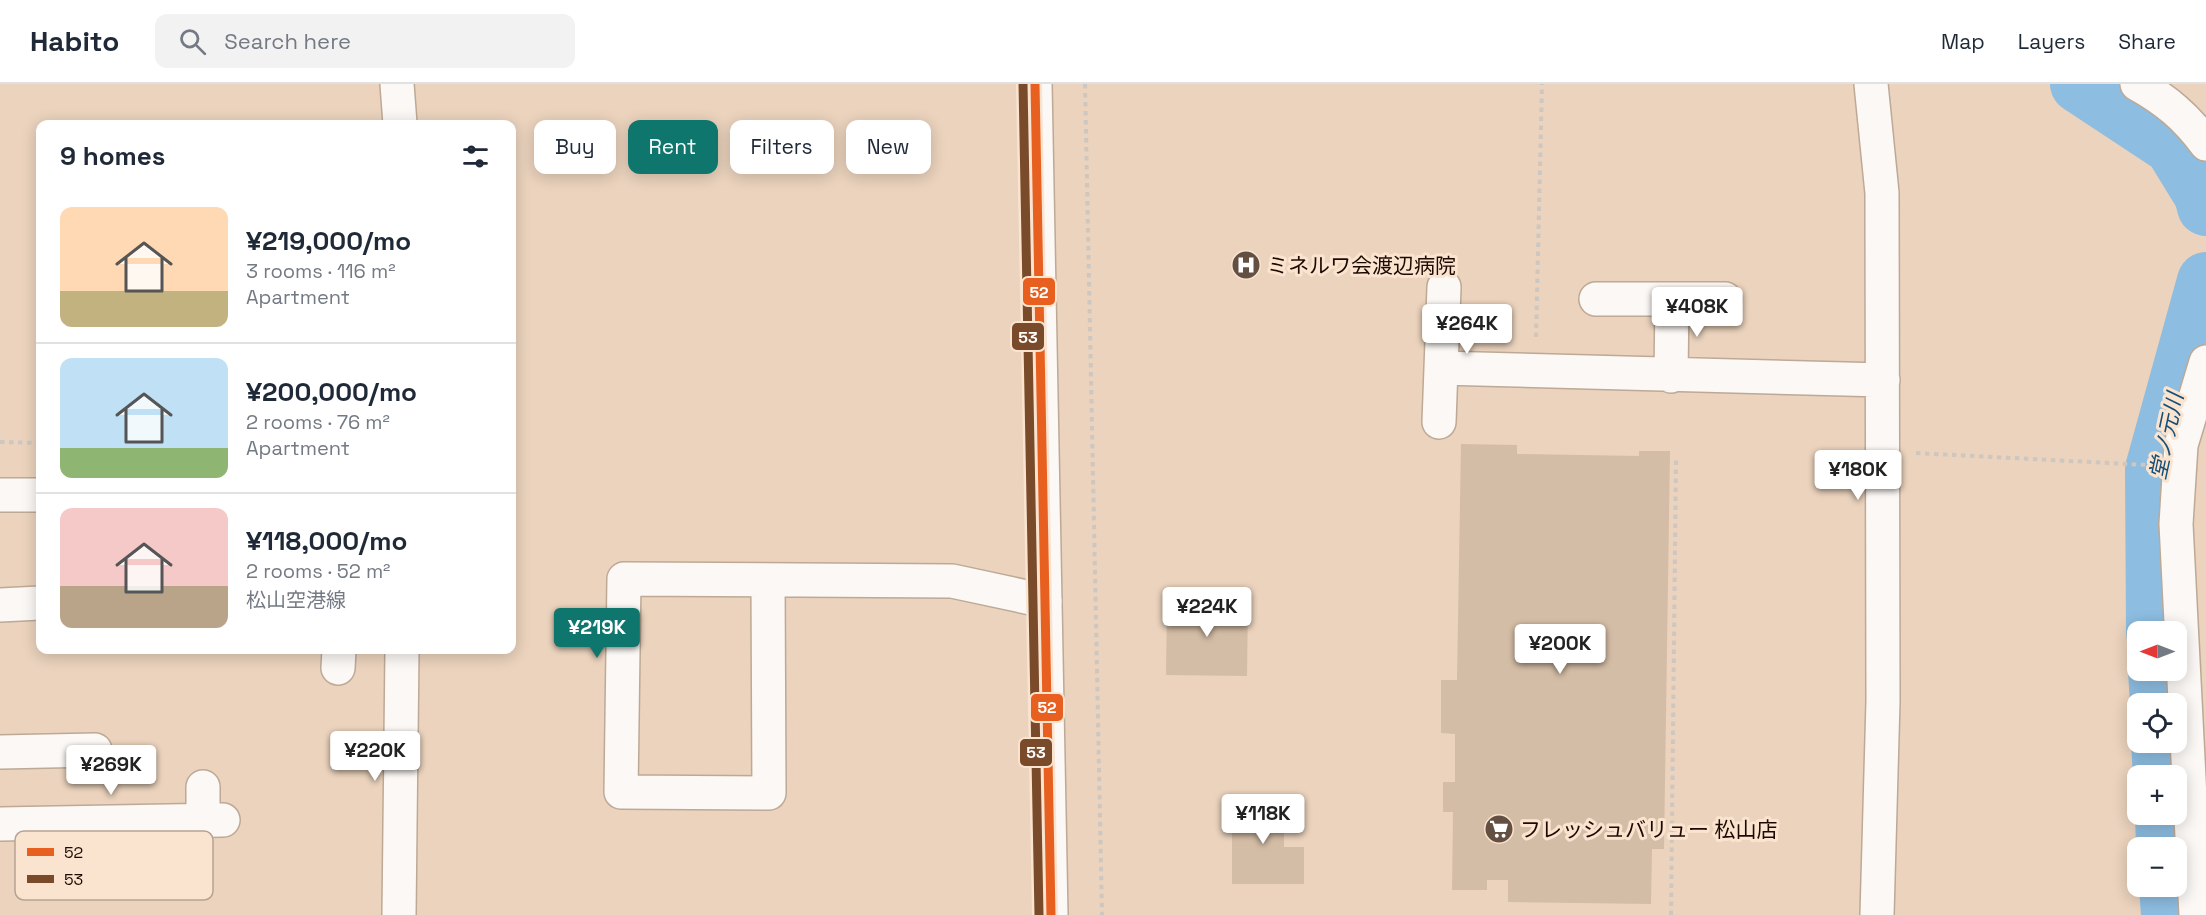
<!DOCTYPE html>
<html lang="en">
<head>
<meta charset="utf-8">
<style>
  :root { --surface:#fff; --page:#f2f2f3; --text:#1f2937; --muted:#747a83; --line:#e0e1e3; --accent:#0f766e }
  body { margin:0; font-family:"Space Grotesk","Noto Sans JP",sans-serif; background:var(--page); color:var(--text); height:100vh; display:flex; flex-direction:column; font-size:22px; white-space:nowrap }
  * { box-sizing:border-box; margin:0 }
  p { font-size:20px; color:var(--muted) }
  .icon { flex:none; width:33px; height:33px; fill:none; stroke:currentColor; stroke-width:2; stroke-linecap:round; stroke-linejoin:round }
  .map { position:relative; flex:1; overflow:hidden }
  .details { position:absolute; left:36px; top:36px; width:480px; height:534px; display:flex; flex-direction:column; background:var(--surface); border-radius:12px; box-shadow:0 3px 15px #0003 }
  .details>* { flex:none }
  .hud { position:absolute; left:534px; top:36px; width:570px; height:54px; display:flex; gap:12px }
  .needle { width:39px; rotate:270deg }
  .buttons { position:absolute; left:2127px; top:537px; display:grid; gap:12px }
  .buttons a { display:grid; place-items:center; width:60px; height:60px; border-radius:12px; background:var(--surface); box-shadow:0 3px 15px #0003; font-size:30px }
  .price { position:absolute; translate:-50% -51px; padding:0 14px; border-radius:6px; background:#fff; color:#222; font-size:20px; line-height:39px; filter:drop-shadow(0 2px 3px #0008) }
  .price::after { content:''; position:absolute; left:50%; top:36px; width:18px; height:14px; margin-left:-9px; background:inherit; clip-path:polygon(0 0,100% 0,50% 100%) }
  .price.on { background:var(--accent); color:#fff }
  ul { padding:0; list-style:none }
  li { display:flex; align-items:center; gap:18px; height:150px; padding:0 24px }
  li+li { border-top:2px solid var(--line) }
  li span { display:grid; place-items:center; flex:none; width:168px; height:120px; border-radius:12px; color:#555 }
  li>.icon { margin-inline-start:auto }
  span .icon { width:72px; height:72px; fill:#fffc; stroke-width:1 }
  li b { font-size:26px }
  h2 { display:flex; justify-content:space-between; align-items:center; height:72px; padding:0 24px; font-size:26px }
  .tag { padding:0 21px; border-radius:12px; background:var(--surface); box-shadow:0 3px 15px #0003; font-size:21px; line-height:54px }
  .tag.on { background:var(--accent); color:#fff }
  header { display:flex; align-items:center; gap:36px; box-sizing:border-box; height:84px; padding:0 30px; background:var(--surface); border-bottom:2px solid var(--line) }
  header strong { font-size:28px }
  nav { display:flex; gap:33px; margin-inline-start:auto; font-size:21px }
  .search { width:420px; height:54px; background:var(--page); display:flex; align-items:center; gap:15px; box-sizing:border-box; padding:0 21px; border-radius:12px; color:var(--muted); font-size:22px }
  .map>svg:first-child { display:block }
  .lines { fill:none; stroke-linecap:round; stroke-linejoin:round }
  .river { stroke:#8dbde1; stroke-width:58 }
  .building { fill:#d4bda6 }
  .minor-casing { stroke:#bda996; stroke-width:36 }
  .primary-casing { stroke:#bda996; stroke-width:36 }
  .path { stroke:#cec7c0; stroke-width:4; stroke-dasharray:4.5 4.5; stroke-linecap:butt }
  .minor { stroke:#fcf8f5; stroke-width:33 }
  .primary { stroke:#fcf8f5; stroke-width:33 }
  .bus-1-casing { stroke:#fae4d0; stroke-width:14 }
  .bus-2-casing { stroke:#fae4d0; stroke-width:14 }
  .bus-1 { stroke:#e76020; stroke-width:9 }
  .bus-2 { stroke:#7a4b2a; stroke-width:9 }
  .labels { text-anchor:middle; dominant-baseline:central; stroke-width:6; stroke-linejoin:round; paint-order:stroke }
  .poi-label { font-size:21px; fill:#1c0a00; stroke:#fae4d0; text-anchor:start }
  .water-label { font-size:22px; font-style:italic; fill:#154f77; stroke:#fae4d0 }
  .key { fill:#fae4d0; stroke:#b7a392; stroke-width:1.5 }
  .key-label { font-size:16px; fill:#1c0a00 }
  .line-badge { stroke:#fae4d0; stroke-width:2 }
  .badge-label { font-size:16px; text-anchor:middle; font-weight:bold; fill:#fff }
</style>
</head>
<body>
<header>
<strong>Habito</strong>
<div class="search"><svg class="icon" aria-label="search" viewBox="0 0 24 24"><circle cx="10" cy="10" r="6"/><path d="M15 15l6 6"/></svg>Search here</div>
<nav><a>Map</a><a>Layers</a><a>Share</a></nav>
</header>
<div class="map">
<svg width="2206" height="831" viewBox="0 0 2206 831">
  <rect width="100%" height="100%" fill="#ebd3bd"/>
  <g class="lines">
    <!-- river -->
    <path class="river" d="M2079 0 2173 62 2203 111 2206 123
      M2155 548 2154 385 2206 197
      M2157 586 2159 620
      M2160 658 2162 692
      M2164 730 2165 764
      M2168 802 2170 831"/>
  </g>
  <!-- building -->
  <path class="building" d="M1461 360 1517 361V370L1639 372V367H1670L1664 765H1652L1651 820 1508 818V796H1487V806H1452L1453 728H1443V698H1455V650L1441 649V596H1457Z
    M1167 516 1248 517 1247 592 1166 591Z
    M1232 713 1278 714V733H1284V763H1304V800H1232Z"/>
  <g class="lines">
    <!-- minor casing -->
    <g class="minor-casing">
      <path id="minor" d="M397 0 400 40
        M1871 0 1882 109 1883 617 1877 831
        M2137 0C2166 16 2186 33 2206 60
        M1596 215H1725
        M1441 284 1883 296
        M1671 292 1672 215
        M1439 338 1444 203
        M0 411H40
        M768 496 769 709 621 708 624 495 952 497 1045 517
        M0 521 40 519
        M338 584 339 566
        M0 668 95 666
        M203 703V736
        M0 740 223 736
        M399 831 402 566
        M2196 831 2176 440 2181 361 2206 278"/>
    </g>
    <!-- primary casing -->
    <g class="primary-casing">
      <path id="primary" d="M1035 0 1051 831"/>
    </g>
    <!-- path -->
    <path class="path" d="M1085 0 1102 831
      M1536 253 1542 0
      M0 358 40 359
      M1916 369 2148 381
      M1671 831 1676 374"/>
    <!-- minor -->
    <use href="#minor" class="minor"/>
    <!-- primary -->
    <use href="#primary" class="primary"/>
    <!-- bus-1 casing -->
    <g class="bus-1-casing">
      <path id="bus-1" d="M1035 0 1051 831"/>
    </g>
    <!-- bus-2 casing -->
    <g class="bus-2-casing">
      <path id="bus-2" d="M1023 0 1039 831"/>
    </g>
    <!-- bus-1 -->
    <use href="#bus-1" class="bus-1"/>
    <!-- bus-2 -->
    <use href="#bus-2" class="bus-2"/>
  </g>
  <!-- icons -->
  <defs>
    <g id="hospital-disc" transform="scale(1.5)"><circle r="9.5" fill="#645042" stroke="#fae4d0"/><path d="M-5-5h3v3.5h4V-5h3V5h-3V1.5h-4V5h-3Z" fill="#fff"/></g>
    <g id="supermarket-disc" transform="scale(1.5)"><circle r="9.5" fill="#645042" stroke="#fae4d0"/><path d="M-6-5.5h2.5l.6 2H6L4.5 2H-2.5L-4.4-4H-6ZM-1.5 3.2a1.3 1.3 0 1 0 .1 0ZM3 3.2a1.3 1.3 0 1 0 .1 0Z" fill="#fff"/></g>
  </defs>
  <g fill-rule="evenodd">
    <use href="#hospital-disc" x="1246" y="181"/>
    <use href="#supermarket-disc" x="1499" y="745"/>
  </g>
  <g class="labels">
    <!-- poi labels -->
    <g class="poi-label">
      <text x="1267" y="181">ミネルワ会渡辺病院</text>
      <text x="1520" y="745">フレッシュバリュー 松山店</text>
    </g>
    <!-- water labels -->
    <g class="water-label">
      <text transform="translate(2166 352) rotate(-78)">堂ノ元川</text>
    </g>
  </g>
  <!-- legend -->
  <rect x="15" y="747" width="198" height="69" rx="9" class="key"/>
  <rect x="27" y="764" width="27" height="8" fill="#e76020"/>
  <rect x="27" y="791" width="27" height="8" fill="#7a4b2a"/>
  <g class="key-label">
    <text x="64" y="774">52</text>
    <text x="64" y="801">53</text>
  </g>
  <g class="line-badge">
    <rect x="1022" y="193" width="34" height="29" rx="6" fill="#e76020"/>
    <rect x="1011" y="238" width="34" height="29" rx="6" fill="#7a4b2a"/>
    <rect x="1030" y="609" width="34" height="29" rx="6" fill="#e76020"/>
    <rect x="1019" y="654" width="34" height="29" rx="6" fill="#7a4b2a"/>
  </g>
  <g class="badge-label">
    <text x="1039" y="214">52</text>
    <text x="1028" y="259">53</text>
    <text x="1047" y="629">52</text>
    <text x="1036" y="674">53</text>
  </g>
</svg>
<div class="buttons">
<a><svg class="needle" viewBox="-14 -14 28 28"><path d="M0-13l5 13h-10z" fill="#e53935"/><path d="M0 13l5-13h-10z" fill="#747a83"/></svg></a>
<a><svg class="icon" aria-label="locate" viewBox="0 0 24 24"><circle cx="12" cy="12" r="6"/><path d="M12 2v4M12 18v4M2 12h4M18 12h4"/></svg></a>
<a>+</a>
<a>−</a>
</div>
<b class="price" style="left:1697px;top:254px">¥408K</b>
<b class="price" style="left:1467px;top:271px">¥264K</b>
<b class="price" style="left:1858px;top:417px">¥180K</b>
<b class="price" style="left:1207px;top:554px">¥224K</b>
<b class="price on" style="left:597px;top:575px">¥219K</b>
<b class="price" style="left:1560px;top:591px">¥200K</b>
<b class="price" style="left:375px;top:698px">¥220K</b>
<b class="price" style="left:111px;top:712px">¥269K</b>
<b class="price" style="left:1263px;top:761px">¥118K</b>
<div class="hud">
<a class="tag">Buy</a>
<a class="tag on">Rent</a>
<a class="tag">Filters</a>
<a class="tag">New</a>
</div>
<section class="details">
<h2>9 homes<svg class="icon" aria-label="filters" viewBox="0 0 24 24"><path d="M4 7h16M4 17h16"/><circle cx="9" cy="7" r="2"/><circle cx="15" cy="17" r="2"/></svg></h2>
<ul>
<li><span style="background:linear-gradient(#ffd9b3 70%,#c2b280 0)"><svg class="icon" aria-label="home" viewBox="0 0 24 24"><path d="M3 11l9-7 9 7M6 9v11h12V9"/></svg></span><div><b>¥219,000/mo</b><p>3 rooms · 116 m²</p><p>Apartment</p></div></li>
<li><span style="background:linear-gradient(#bfe0f5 75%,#8fb573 0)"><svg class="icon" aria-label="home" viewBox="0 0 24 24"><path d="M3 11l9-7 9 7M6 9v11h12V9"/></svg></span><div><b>¥200,000/mo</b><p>2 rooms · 76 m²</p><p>Apartment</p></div></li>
<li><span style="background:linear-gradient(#f6c9c9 65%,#b9a48a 0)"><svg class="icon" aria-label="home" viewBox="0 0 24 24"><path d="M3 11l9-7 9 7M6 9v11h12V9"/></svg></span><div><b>¥118,000/mo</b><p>2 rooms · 52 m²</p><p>松山空港線</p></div></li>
</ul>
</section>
</div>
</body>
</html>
